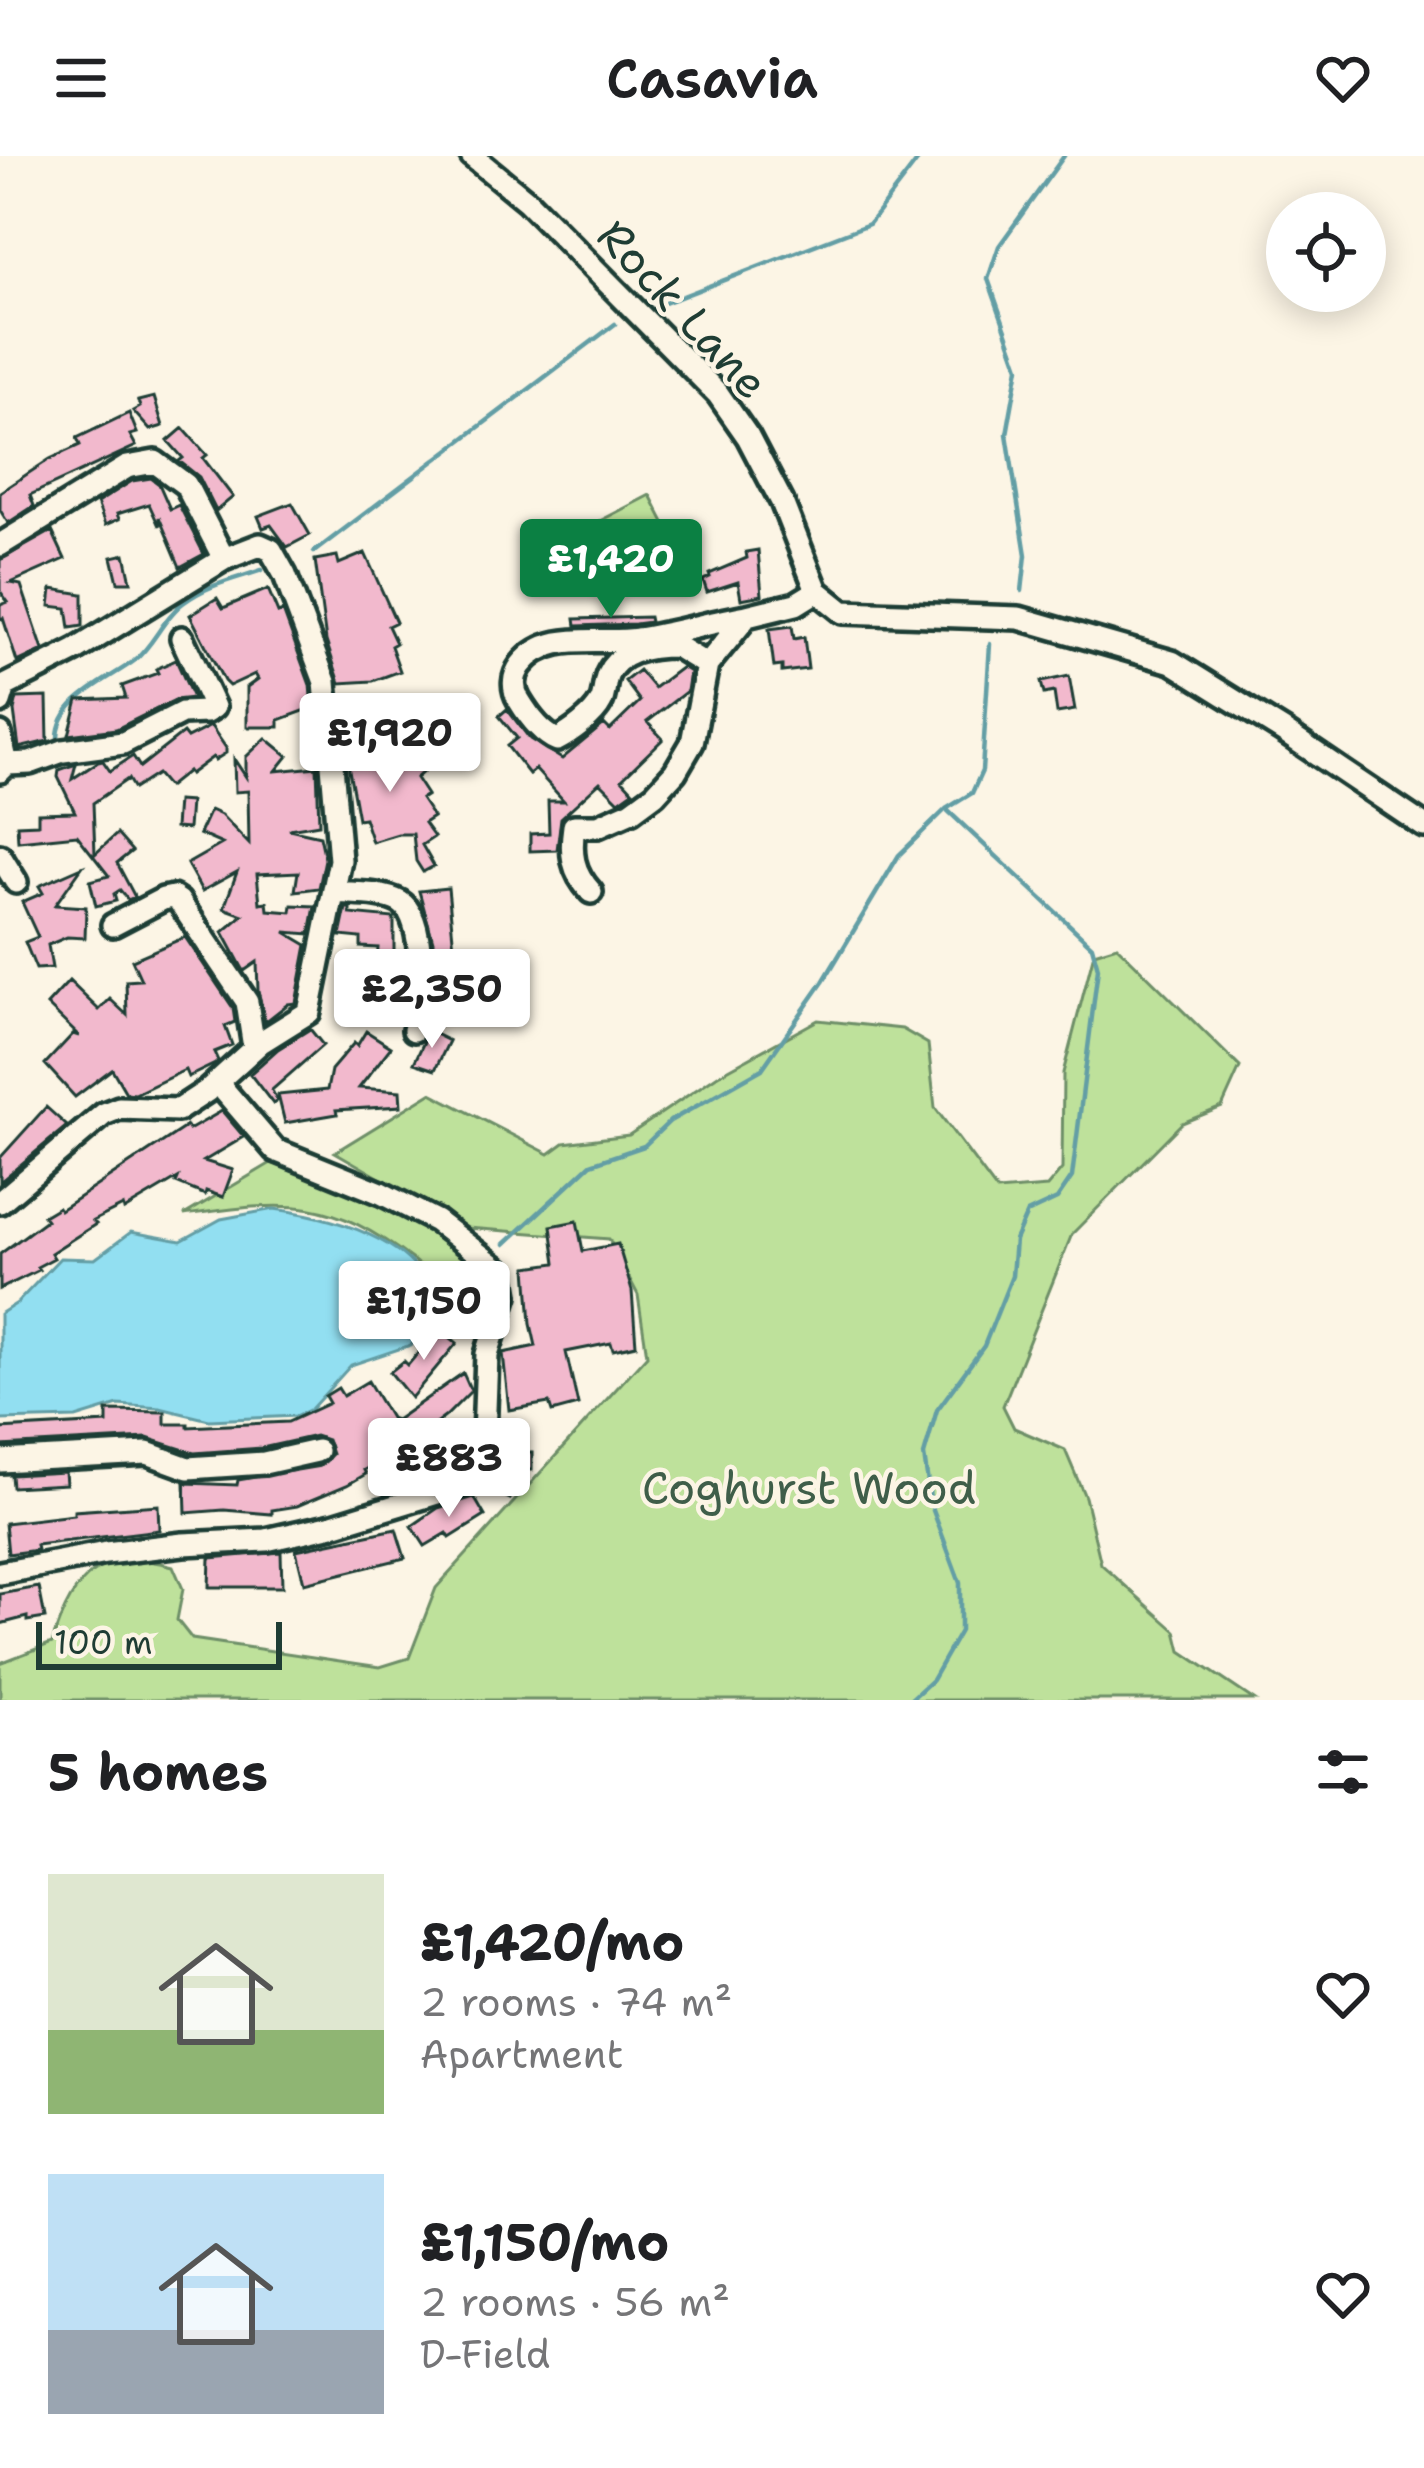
<!DOCTYPE html>
<html lang="en">
<head>
<meta charset="utf-8">
<style>
  :root { --surface:#fff; --page:#f2f2f2; --text:#202124; --muted:#757577; --accent:#0b8043 }
  body { margin:0; font-family:"Shantell Sans",sans-serif; background:var(--page); color:var(--text); height:100vh; display:flex; flex-direction:column; font-size:45px; white-space:nowrap }
  * { box-sizing:border-box; margin:0 }
  p { font-size:39px; color:var(--muted) }
  .icon { flex:none; width:66px; height:66px; fill:none; stroke:currentColor; stroke-width:2; stroke-linecap:round; stroke-linejoin:round }
  .map { position:relative; height:1544px; overflow:hidden }
  .sheet { display:flex; flex-direction:column; background:var(--surface); flex:1 }
  .sheet>* { flex:none }
  .tools { position:absolute; left:1266px; top:36px; display:grid; gap:24px }
  .tools a { display:grid; place-items:center; width:120px; height:120px; border-radius:50%; background:var(--surface); box-shadow:0 6px 30px #0003; font-size:60px }
  .scale { position:absolute; left:36px; bottom:30px; width:246px; box-sizing:border-box; padding-left:12px; border:6px solid #1f3d34; border-top:0; font-size:33px; line-height:42px; white-space:nowrap; color:#1f3d34; -webkit-text-stroke:9px #fcf5e5; paint-order:stroke }
  .price { position:absolute; translate:-50% -102px; padding:0 27px; border-radius:12px; background:#fff; color:#222; font-size:39px; line-height:78px; filter:drop-shadow(0 3px 6px #0008) }
  .price::after { content:''; position:absolute; left:50%; top:72px; width:36px; height:27px; margin-left:-18px; background:inherit; clip-path:polygon(0 0,100% 0,50% 100%) }
  .price.selected { background:var(--accent); color:#fff }
  ul { padding:0; list-style:none }
  li { display:flex; align-items:center; gap:36px; height:300px; padding:0 48px }
  li span { display:grid; place-items:center; flex:none; width:336px; height:240px; border-radius:0px; color:#555 }
  li>.icon { margin-inline-start:auto }
  span .icon { width:144px; height:144px; fill:#fffc; stroke-width:1 }
  li b { font-size:51px }
  h2 { display:flex; justify-content:space-between; align-items:center; height:144px; padding:0 48px; font-size:51px }
  header { display:flex; justify-content:space-between; align-items:center; height:156px; padding:0 48px; background:var(--surface); font-size:54px; font-weight:600 }
  .map>svg:first-child { display:block }
  .green { fill:#bee19b; stroke:#6e8f68; stroke-width:3 }
  .water { fill:#92dff1; stroke:#649ea5; stroke-width:3 }
  .lines { fill:none; stroke-linecap:round; stroke-linejoin:round }
  .stream { stroke:#649ea5; stroke-width:4.5 }
  .building { fill:#f2b9cd; stroke:#1f3d34; stroke-width:3 }
  .minor-casing { stroke:#1f3d34; stroke-width:30 }
  .minor { stroke:#fcf5e5; stroke-width:21 }
  .labels { text-anchor:middle; dominant-baseline:central; stroke-width:9; stroke-linejoin:round; paint-order:stroke }
  .street-label { font-size:45px; fill:#1f3d34; stroke:#fcf5e5 }
  .park-label { font-size:45px; fill:#3f5e49; stroke:#fcf5e5 }
</style>
</head>
<body>
<header><svg class="icon" aria-label="menu" viewBox="0 0 24 24"><path d="M4 6h16M4 12h16M4 18h16"/></svg>Casavia<svg class="icon" aria-label="heart" viewBox="0 0 24 24"><path d="M12 20l-8-8c-3-5 5-10 8-4 3-6 11-1 8 4z"/></svg></header>
<div class="map">
<svg width="1424" height="1544" viewBox="0 0 1424 1544">
  <rect width="100%" height="100%" fill="#fcf5e5"/>
  <filter id="ink" filterUnits="userSpaceOnUse"><feTurbulence type="fractalNoise" baseFrequency=".00833" numOctaves="2"/><feDisplacementMap in="SourceGraphic" scale="24" xChannelSelector="R" yChannelSelector="G"/><feConvolveMatrix kernelMatrix="1 2 1 2 8 2 1 2 1" color-interpolation-filters="sRGB"/></filter>
  <g filter="url(#ink)">
    <!-- green -->
    <path class="green" d="M650 339 669 376 593 416 573 379Z
      M1117 790 1240 911 1222 951 1182 967 1072 1078 1003 1250 1014 1272 1065 1294 1085 1341 1101 1408 1176 1475 1181 1495 1254 1544H0V1507L52 1487C72 1419 102 1391 173 1410L183 1433 177 1464 192 1483 380 1511 409 1502 436 1432 647 1199 638 1139 609 1083 467 1072 335 996 431 937 549 998 564 987 629 979 718 919 818 864 902 873 928 888 935 952 997 1035 1047 1031 1062 1013 1063 917 1094 797Z
      M271 1007 400 1044 479 1106 449 1147C432 1136 430 1117 414 1105 327 1038 287 1046 184 1059Z"/>
    <!-- water -->
    <path class="water" d="M274 1053C335 1061 440 1089 435 1167L411 1189 351 1209 311 1253 297 1260 209 1264 160 1252 118 1249 76 1262 0 1264V1158L17 1147 60 1102 95 1103 131 1076 181 1085 221 1063Z"/>
    <g class="lines">
      <!-- stream -->
      <path class="stream" d="M657 150 869 68 921 0
        M314 396 615 168
        M1022 435 1026 399 1007 278 1019 211 988 123 999 90 1064 0
        M58 583C57 544 109 524 134 505 154 489 163 462 183 447 206 429 235 423 262 414
        M505 1088 591 1008 644 990 670 965 762 913 823 826 899 699 946 653 972 637 982 615 990 488
        M910 1544 932 1524 960 1475V1427L931 1349 924 1299 937 1254 984 1190 1012 1120 1015 1084 1027 1057 1057 1043 1072 1021 1098 812 1092 790 946 653"/>
    </g>
    <!-- building -->
    <path class="building" d="M154 241 163 270 150 274 133 255 140 251 138 245Z
      M129 257 137 277 130 279 136 290 30 339 34 350 8 367 0 354V336L50 303 80 289 77 282Z
      M183 272 207 299 203 302 233 341 216 355 199 321 179 305 183 302 168 285Z
      M151 322 159 328 170 353 179 349 204 398 180 411 159 361V370L149 348 117 358 119 363 105 369 97 347 132 325Z
      M292 347 310 379 287 391 271 369 263 372 258 360Z
      M52 375 65 403 11 427 21 429 43 494 17 506 3 462 0 463V449L8 446 0 435V404Z
      M758 394 762 439 741 443 738 426 707 436 703 424 710 421 709 418 747 402 746 396Z
      M365 397 396 466 388 470 396 487 391 490 400 515 373 525 340 527 326 485 315 404 337 400 339 408Z
      M125 398 131 426H118L112 401Z
      M52 433 83 438V470L70 472 67 452 50 450Z
      M268 433 278 457 283 455 310 529 312 552 279 564V571H247V531L258 523 255 518 229 530 224 525 190 459 217 442 223 452Z
      M649 461 650 466 635 468 576 470 575 463Z
      M792 470 794 483 804 481 808 513 782 516V510L774 511 769 473Z
      M176 504 193 542 175 544 116 573 69 579 78 544 126 542 122 530 158 517 156 513Z
      M682 511 690 516 687 535 647 566 663 583 622 623 633 635 619 645 600 626 561 662 557 694 530 695V678L549 677 548 645H564L535 613 529 618 507 590 517 582 499 560 507 553 530 583 562 603 604 568 610 574 640 545 625 525 639 514 654 532Z
      M1069 520 1075 554 1057 557 1054 536 1044 538 1041 526Z
      M47 541 48 585 19 592 14 555 17 542Z
      M211 570 226 592V597L215 604 213 601 190 618 188 615 168 631 157 618 134 633 128 623 93 647 95 698 117 678 132 695 117 707 135 741 128 744 120 734 114 738 116 745 96 750 90 725 109 720 77 679 18 685 17 669 38 668V657L75 656 58 621 59 614 76 608 72 623 98 606 103 605 110 615 133 600 140 611 183 577 187 582Z
      M266 582 288 600 276 615 317 611 319 668 289 673 320 680 325 703 319 732 295 735 298 716 257 718 260 747 267 746 268 754 291 756 292 749 315 750 310 778 285 776 307 789 296 847 288 848 265 866 258 835 257 806 244 815 223 776 243 759 224 752 237 716 202 735 187 708 222 688 199 678 210 654 221 659 249 688 248 635 235 636 234 603 246 621V601Z
      M348 582H375V605L409 590 423 616 416 622 427 639 421 643 433 661 424 667 434 681 422 689 434 710 423 716 416 705 413 678H398L372 686 364 662 358 663 349 614Z
      M177 645 190 646 188 673 175 672Z
      M82 711 55 749 86 751 85 782 67 781 48 789 52 812 36 813 25 786 38 781 22 746 43 737 39 730Z
      M448 732 455 802 460 801 463 836 452 837 451 865 432 864 433 785 419 735Z
      M346 752H350V758L394 762V804L405 807 402 861 374 860 378 792 361 791V782L340 780Z
      M185 781 233 852 235 866 225 870 232 889 214 896 218 905 215 908 188 921 185 914 135 938 126 937 112 913 75 941 45 908 73 878 79 880 47 849 69 825 99 854 110 843 127 859 126 825 141 824 132 804Z
      M310 873 323 889 272 934 277 945 273 948 250 918 278 893Z
      M366 875 391 891 359 932 400 935 401 950 336 954 337 958 285 967 278 939 327 934 331 914 354 887 357 890Z
      M429 875 449 885 435 914 414 907Z
      M46 951 67 970 0 1026V1002Z
      M222 955 244 981 204 1005 233 1014 223 1041 206 1035 205 1039 176 1027 178 1022 124 1054 123 1050 93 1065 96 1068 51 1097 54 1102 37 1111 39 1114 0 1133V1098L46 1064 43 1060 58 1051 60 1054 187 970 189 974Z
      M577 1065 583 1095 618 1088 632 1135 636 1189 613 1194 611 1187 566 1196 578 1249 552 1256 549 1247 509 1254 503 1197 536 1190 531 1168 527 1111 556 1107 551 1070Z
      M439 1172 457 1187 411 1242 390 1216 404 1205 408 1209Z
      M463 1217 471 1235 446 1260 405 1291 364 1314 366 1318 347 1329 297 1350 272 1354V1358L224 1354 186 1357 185 1327 237 1329 238 1324 320 1310 332 1298 327 1284 315 1280 262 1292 194 1297 147 1282 0 1290V1273L107 1267V1255L165 1256V1268H188V1271L288 1266 329 1247 325 1240 338 1232 343 1240 368 1225 390 1262 396 1264Z
      M502 1296 532 1297V1314H523L510 1343 496 1336Z
      M65 1316 66 1328 12 1331 11 1319Z
      M474 1341 485 1360 450 1382 447 1377 425 1390 412 1370 438 1352Z
      M158 1349 159 1374 36 1389 37 1394 8 1398 5 1367 74 1359V1355Z
      M396 1373 405 1402 304 1427 296 1394Z
      M281 1396 282 1431H209L210 1402Z
      M39 1431 45 1462 27 1465V1461L0 1468V1438Z"/>
    <g class="lines">
      <!-- minor casing -->
      <g class="minor-casing">
        <path id="minor" d="M472 0 527 45 718 238 748 281 782 346 817 435 843 456 1019 462 1172 506 1283 575 1424 670
          M0 389 127 311 155 306 186 329 224 403
          M707 509 676 490C652 490 619 494 608 518 604 527 605 538 601 546 594 560 571 577 557 584 541 577 528 559 519 544 512 532 513 520 521 509 549 473 599 489 637 483 674 478 710 466 747 460
          M0 546 5 530 76 494 224 403 260 389 271 394 285 419 325 526 340 704 309 856 261 886 207 935 178 954 119 952 104 958 0 1046
          M0 578 7 608 0 615
          M7 608 30 607 63 595 123 587 182 557 206 556 214 551 182 482
          M0 700 16 726
          M334 736C353 738 383 736 400 746 427 762 422 848 414 874
          M591 736C572 715 570 697 574 670H598L632 655 655 638 675 616 692 587 707 509 747 460 796 448 817 435
          M113 769 163 743 173 741 179 745 247 846 254 892
          M0 1305 147 1297 188 1312 264 1307 317 1295
          M0 1417 106 1397 183 1388 266 1384 333 1369 473 1326 483 1310 487 1198 506 1139 502 1116 436 1065 381 1037 275 994 217 926"/>
      </g>
      <!-- minor -->
      <use href="#minor" class="minor"/>
    </g>
  </g>
  <g class="labels">
    <!-- street labels -->
    <g class="street-label">
      <text transform="translate(683 153) rotate(47)">Rock Lane</text>
    </g>
    <!-- park labels -->
    <g class="park-label">
      <text x="809" y="1332">Coghurst Wood</text>
    </g>
  </g>
</svg>
<div class="tools">
<a><svg class="icon" aria-label="locate" viewBox="0 0 24 24"><circle cx="12" cy="12" r="6"/><path d="M12 2v4M12 18v4M2 12h4M18 12h4"/></svg></a>
</div>
<div class="scale">100 m</div>
<b class="price selected" style="left:611px;top:465px">£1,420</b>
<b class="price" style="left:390px;top:639px">£1,920</b>
<b class="price" style="left:432px;top:895px">£2,350</b>
<b class="price" style="left:424px;top:1207px">£1,150</b>
<b class="price" style="left:449px;top:1364px">£883</b>
</div>
<section class="sheet">
<h2>5 homes<svg class="icon" aria-label="filters" viewBox="0 0 24 24"><path d="M4 7h16M4 17h16"/><circle cx="9" cy="7" r="2"/><circle cx="15" cy="17" r="2"/></svg></h2>
<ul>
<li><span style="background:linear-gradient(#dfe7d0 65%,#8fb573 0)"><svg class="icon" aria-label="home" viewBox="0 0 24 24"><path d="M3 11l9-7 9 7M6 9v11h12V9"/></svg></span><div><b>£1,420/mo</b><p>2 rooms · 74 m²</p><p>Apartment</p></div><svg class="icon" aria-label="heart" viewBox="0 0 24 24"><path d="M12 20l-8-8c-3-5 5-10 8-4 3-6 11-1 8 4z"/></svg></li>
<li><span style="background:linear-gradient(#bfe0f5 65%,#9aa5b1 0)"><svg class="icon" aria-label="home" viewBox="0 0 24 24"><path d="M3 11l9-7 9 7M6 9v11h12V9"/></svg></span><div><b>£1,150/mo</b><p>2 rooms · 56 m²</p><p>D-Field</p></div><svg class="icon" aria-label="heart" viewBox="0 0 24 24"><path d="M12 20l-8-8c-3-5 5-10 8-4 3-6 11-1 8 4z"/></svg></li>
</ul>
</section>
</body>
</html>
